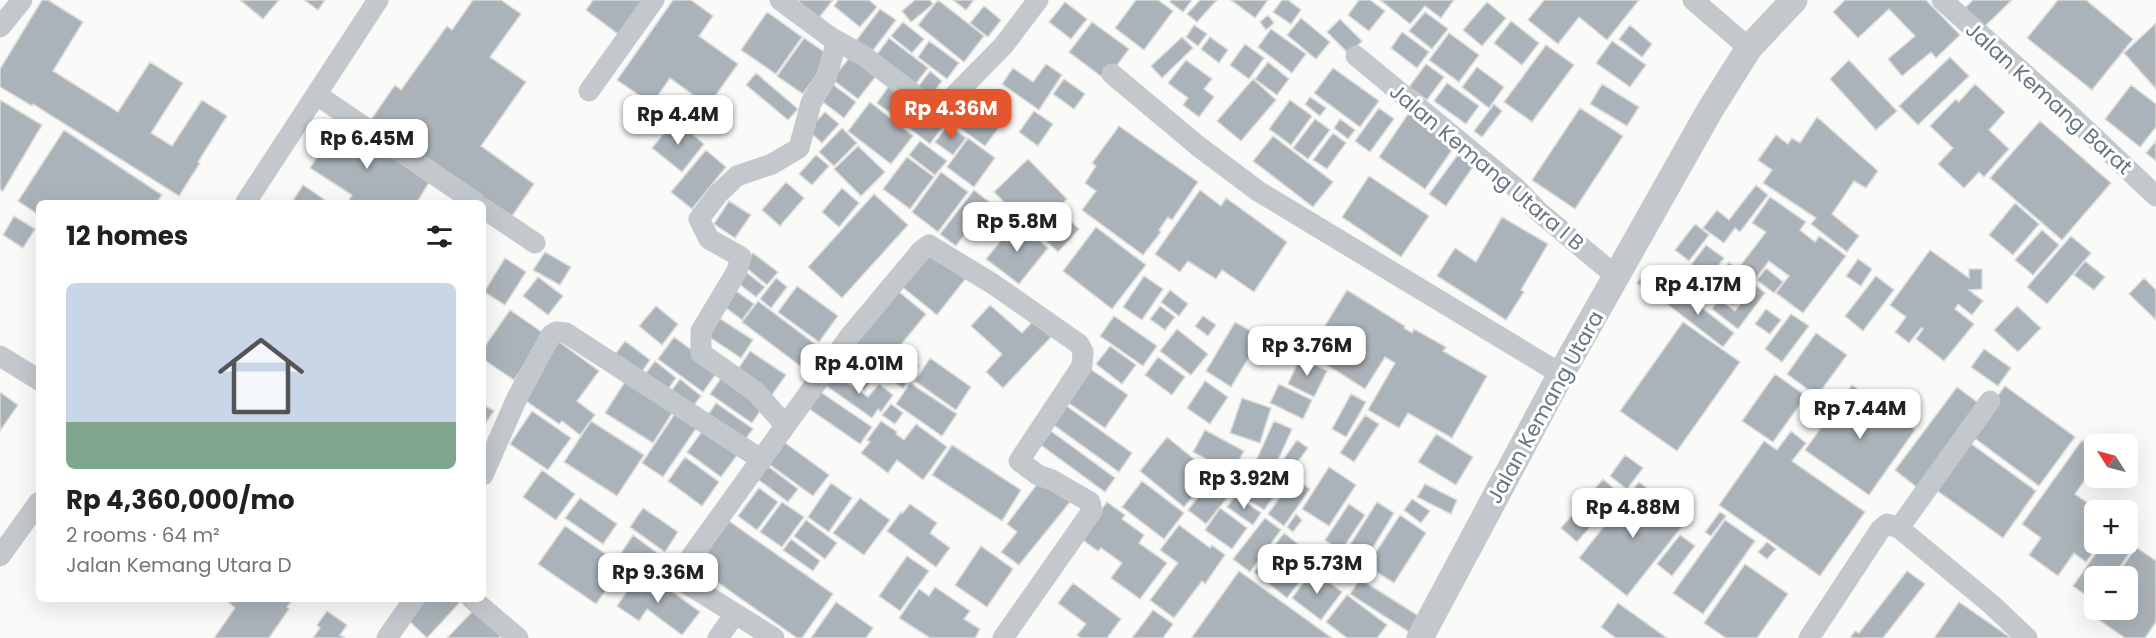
<!DOCTYPE html>
<html lang="en">
<head>
<meta charset="utf-8">
<style>
  :root { --surface:#fff; --page:#f6f6f6; --text:#202124; --muted:#757577; --line:#e0e0e0; --accent:#e4572e }
  body { margin:0; font-family:Poppins,sans-serif; background:var(--page); color:var(--text); height:100vh; display:flex; flex-direction:column; font-size:22px; white-space:nowrap }
  * { box-sizing:border-box; margin:0 }
  p { font-size:20px; color:var(--muted) }
  .icon { flex:none; width:33px; height:33px; fill:none; stroke:currentColor; stroke-width:2; stroke-linecap:round; stroke-linejoin:round }
  .map { position:relative; flex:1; overflow:hidden }
  .drawer { position:absolute; left:36px; top:200px; width:450px; height:402px; display:flex; flex-direction:column; background:var(--surface); border-radius:9px; box-shadow:0 6px 24px #0002 }
  .drawer>* { flex:none }
  .needle { width:39px; rotate:306deg }
  .tools { position:absolute; left:2084px; top:434px; display:grid; gap:12px }
  .tools a { display:grid; place-items:center; width:54px; height:54px; border-radius:9px; background:var(--surface); box-shadow:0 6px 24px #0002; font-size:30px }
  .price { position:absolute; translate:-50% -51px; padding:0 14px; border-radius:12px; background:#fff; color:#222; font-size:20px; line-height:39px; filter:drop-shadow(0 2px 3px #0008) }
  .price::after { content:''; position:absolute; left:50%; top:36px; width:18px; height:14px; margin-left:-9px; background:inherit; clip-path:polygon(0 0,100% 0,50% 100%) }
  .price.on { background:var(--accent); color:#fff }
  ul { padding:0; list-style:none }
  li { display:grid; align-content:center; gap:12px; height:318px; padding:0 30px }
  li+li { border-top:2px solid var(--line) }
  li span { display:grid; place-items:center; height:186px; border-radius:9px; color:#555 }
  li>.icon { margin-inline-start:auto }
  span .icon { width:108px; height:108px; fill:#fffc; stroke-width:1 }
  li b { font-size:26px }
  h2 { display:flex; justify-content:space-between; align-items:center; height:72px; padding:0 30px; font-size:26px }
  .map>svg:first-child { display:block }
  .building { fill:#aab3b9; stroke:#dcdcda; stroke-width:1.5 }
  .lines { fill:none; stroke-linecap:round; stroke-linejoin:round }
  .minor { stroke:#c3c8cc; stroke-width:21 }
  .tertiary { stroke:#c3c8cc; stroke-width:27 }
  .labels { text-anchor:middle; dominant-baseline:central; stroke-width:6; stroke-linejoin:round; paint-order:stroke }
  .street-label { font-size:21px; fill:#657683; stroke:#fff }
</style>
</head>
<body>
<div class="map">
<svg width="2156" height="638" viewBox="0 0 2156 638">
  <rect width="100%" height="100%" fill="#fafaf8"/>
  <!-- building -->
  <path class="building" d="M42 0H48L83 22 53 71 118 112 150 62 183 83 151 133 172 146 202 100 227 116 198 162 200 163 179 196 33 104 32 106 0 87V69Z
    M240 0H279L263 19Z
    M304 0H325L318 10Z
    M473 0H501L521 14 490 57 526 82 481 146 534 184 510 219 370 121 395 85 401 90 447 26 452 30Z
    M593 0H650L622 37 586 10Z
    M673 0H691L713 16 699 36 738 64 708 106 670 78 652 104 617 80Z
    M800 0H833L818 19 797 4Z
    M838 0H869L877 7 860 27 834 6Z
    M915 0H930L933 4 911 22 902 11Z
    M938 0 984 36 964 62 918 25Z
    M953 0H974L966 10Z
    M1136 0H1158L1173 11 1144 50 1115 28Z
    M1171 0H1192L1183 12 1170 2Z
    M1200 0H1217L1197 22 1187 14Z
    M1231 0H1268L1255 18Z
    M1282 0H1288L1301 10 1291 24 1273 12Z
    M1359 0H1370L1385 11 1369 31 1348 15Z
    M1380 0H1454L1441 18 1425 6 1410 24Z
    M1544 0H1639L1607 40 1579 17 1558 44 1528 20Z
    M1845 0H1926L1960 35 1936 58 1931 52 1902 76 1888 59 1915 36 1889 9 1858 38 1833 12Z
    M1973 0H2012L1982 29 1964 9Z
    M2058 0H2086L2133 39 2092 90 2027 38Z
    M1065 2 1087 19 1071 39 1049 22Z
    M1487 2 1506 18 1482 46 1463 30Z
    M984 6 1001 20 988 37 970 23Z
    M880 9 896 20 868 57 852 46Z
    M767 12 802 37 776 74 741 50Z
    M1425 12 1448 29 1432 49 1409 31Z
    M1268 15 1274 23 1266 30 1260 22Z
    M1301 18 1330 42 1316 59 1287 35Z
    M1340 19 1362 41 1349 54 1327 32Z
    M1511 21 1539 43 1522 65 1494 43Z
    M903 22 924 39 912 53 891 36Z
    M1092 22 1129 49 1106 80 1069 52Z
    M2156 23V89L2124 53Z
    M1194 25 1207 34 1198 46 1186 37Z
    M1630 25 1652 44 1642 57 1619 39Z
    M1271 29 1306 54 1292 73 1258 47Z
    M1402 32 1429 52 1417 68 1391 48Z
    M1449 33 1479 55 1459 82 1429 60Z
    M1182 37 1193 48 1162 78 1151 66Z
    M1210 37 1228 50 1219 63 1201 49Z
    M804 38 830 56 803 94 777 76Z
    M889 38 928 68 911 90 872 61Z
    M929 41 959 63 947 79 918 57Z
    M1612 41 1646 65 1630 87 1596 63Z
    M1245 44 1264 58 1249 79 1230 65Z
    M1546 45 1574 65 1532 122 1504 102Z
    M851 56 876 76 858 99 832 79Z
    M1950 57 1969 76 1918 125 1899 106Z
    M1186 60 1212 79 1204 89 1214 97 1199 117 1183 105 1188 98 1168 83Z
    M1849 60 1897 111 1876 130 1830 79Z
    M1268 62 1289 79 1277 95 1255 79Z
    M1046 64 1062 75 1039 110 1002 84 1013 68 1033 82Z
    M1426 64 1444 77 1427 100 1409 87Z
    M1477 67 1504 87 1489 108 1462 87Z
    M1333 68 1379 101 1360 127 1314 93Z
    M930 71 942 81 927 101 914 92Z
    M756 73 798 109 788 120 746 85Z
    M1064 79 1085 94 1074 109 1053 94Z
    M1253 79 1276 100 1241 141 1217 121Z
    M827 80 856 102 844 118 815 96Z
    M893 80 923 102 906 125 877 103Z
    M1447 83 1479 106 1466 124 1434 101Z
    M1602 84 1639 107 1627 126 1590 104Z
    M1975 84 2005 112 1989 130 2009 149 1984 177 1979 172 1964 188 1938 164 1953 148 1930 126 1956 99 1959 102Z
    M2131 85 2156 104V127L2140 147 2105 119Z
    M964 89 977 99 958 125 945 116Z
    M1310 97 1326 108 1320 116 1305 104Z
    M0 100 42 125 3 191 0 190Z
    M1290 100 1312 116 1291 145 1269 129Z
    M870 102 913 136 891 164 848 131Z
    M978 102 1004 121 985 146 960 128Z
    M1494 104 1502 111 1482 137 1474 131Z
    M926 105 947 121 930 144 908 127Z
    M1379 108 1394 119 1370 152 1355 141Z
    M1580 108 1623 136 1575 209 1532 180Z
    M1034 111 1053 124 1038 146 1019 132Z
    M1410 111 1457 143 1425 189 1379 157Z
    M825 112 839 124 822 143 808 130Z
    M1817 117 1878 171 1866 188 1854 181 1832 214 1859 236 1847 252 1811 224 1816 218 1763 183 1772 170 1758 160 1776 135 1788 144 1792 138 1800 143Z
    M1315 119 1330 130 1308 159 1293 148Z
    M1340 119 1355 130 1348 139 1334 128Z
    M675 120 704 144 682 172 652 148Z
    M2040 121 2111 183 2062 240 1990 178Z
    M340 122 430 181 417 202H348L352 195 310 168Z
    M948 125 966 138 953 155 935 142Z
    M1119 126 1198 182 1172 220 1168 217 1159 230 1161 232 1143 255 1082 210 1096 191 1085 183 1096 166 1092 163Z
    M842 128 857 143 834 166 819 152Z
    M64 130 162 195 157 202H39V215L18 201Z
    M1333 133 1346 143 1327 169 1313 160Z
    M1273 136 1333 182 1313 207 1253 161Z
    M968 138 995 158 974 187 947 167Z
    M920 141 947 161 935 175 909 155Z
    M2156 141V161L2146 153Z
    M858 146 885 172 861 196 834 169Z
    M706 150 726 167 692 209 671 192Z
    M1459 153 1475 164 1446 206 1429 194Z
    M816 155 829 166 812 185 799 174Z
    M907 157 934 177 910 209 883 189Z
    M1028 159 1067 199 1033 232 994 192Z
    M941 172 968 192 938 232 912 212Z
    M1369 176 1429 216 1401 257 1342 217Z
    M786 182 804 198 780 226 762 210Z
    M303 185 328 202H292Z
    M1756 185 1768 195 1740 232 1735 228 1724 243 1703 228 1717 210 1729 220Z
    M842 188 859 203 839 227 822 212Z
    M974 190 989 202 956 246 940 234Z
    M1200 190 1221 206 1226 198 1287 242 1254 292 1222 270 1216 279 1188 261 1180 272 1155 254Z
    M874 194 908 225 842 298 808 267Z
    M1770 197 1806 222 1800 230 1815 242 1819 236 1846 256 1803 313 1776 293 1789 276 1769 261 1756 278 1740 266 1766 232 1752 223Z
    M729 201 751 215 735 238 714 224Z
    M2015 203 2039 224 2013 255 1989 235Z
    M1060 211 1079 229 1058 252 1039 234Z
    M14 216 35 229 23 248 3 235Z
    M1502 217 1548 244 1521 290 1524 292 1506 320 1437 276 1455 248 1476 262Z
    M1016 222 1048 248 1019 284 986 259Z
    M1695 224 1709 235 1689 261 1675 250Z
    M1096 227 1146 265 1112 309 1063 271Z
    M2042 230 2059 245 2033 275 2015 260Z
    M2071 236 2091 253 2047 304 2027 287Z
    M1706 245 1724 258 1699 291 1681 278Z
    M929 248 966 278 937 315 900 285Z
    M1930 250 1969 278V269H1982V289L1969 290 1983 301 1972 315 1958 304 1955 309 1974 324 1944 361 1916 339 1923 329 1921 328 1909 343 1895 332 1906 317 1890 305Z
    M545 252 571 267 560 285 533 270Z
    M753 253 778 272 767 285 743 265Z
    M505 258 526 272 505 305 484 292Z
    M1858 259 1872 269 1861 286 1846 276Z
    M2085 261 2105 277 2094 290 2074 275Z
    M1729 262 1753 282 1733 305 1710 286Z
    M1649 267 1670 283 1659 298 1637 283Z
    M1766 268 1783 282 1774 293 1757 280Z
    M742 269 765 287 756 297 734 280Z
    M1144 276 1163 289 1142 320 1123 307Z
    M1876 276 1894 290 1863 331 1845 316Z
    M538 277 563 296 548 315 523 296Z
    M776 278 787 287 771 308 760 299Z
    M2144 278 2156 290V320L2129 294Z
    M1755 285 1765 293 1738 329 1712 309 1719 299 1735 311Z
    M797 286 838 316 819 342 778 312Z
    M1674 286 1734 333 1723 347 1662 300Z
    M893 287 926 314 864 390 831 364Z
    M732 288 754 304 742 320 720 303Z
    M1170 290 1188 304 1179 316 1161 302Z
    M1347 290 1405 326 1404 328 1412 333 1414 329 1446 347 1443 351 1487 376 1452 438 1408 413 1399 428 1368 410 1395 363 1385 357 1365 389 1308 353Z
    M758 301 819 347 803 368 742 322Z
    M990 305 1022 333 1033 321 1051 337 1003 388 986 372 1002 354 971 326Z
    M656 306 678 324 662 345 639 326Z
    M1160 306 1175 317 1165 330 1150 319Z
    M2017 306 2041 328 2018 352 1994 330Z
    M1766 309 1781 320 1770 334 1755 324Z
    M510 310 546 335 514 380 483 359V349Z
    M1791 314 1809 326 1782 362 1765 349Z
    M716 316 753 340 741 358 705 334Z
    M1114 316 1157 346 1143 366 1100 336Z
    M1203 316 1216 325 1208 336 1195 326Z
    M1235 322 1261 337 1231 387 1206 371Z
    M1683 322 1740 362 1677 451 1620 411Z
    M1177 329 1208 354 1191 375 1160 351Z
    M1816 333 1847 355 1817 396 1787 374Z
    M674 337 719 370 703 392 658 359Z
    M1265 339 1275 346 1264 362 1255 355Z
    M558 341 599 371 577 401 595 415 580 435 562 421 559 424 522 398Z
    M625 341 650 360 637 379 611 360Z
    M1110 346 1136 365 1122 384 1096 364Z
    M1984 349 2011 368 1998 386 1971 367Z
    M750 351 786 375 769 399 734 375Z
    M1158 357 1185 377 1172 395 1145 375Z
    M907 358 919 366 903 388 891 380Z
    M930 358 971 387 956 410 915 381Z
    M1300 358 1327 371 1314 397 1288 384Z
    M655 361 676 378 664 395 642 378Z
    M1086 366 1128 395 1105 428 1063 399Z
    M829 370 868 397 879 384 893 395 881 412 878 409 872 418 821 382Z
    M724 374 765 404 752 423 710 394Z
    M1775 374 1806 396 1773 442 1742 421Z
    M680 379 701 396 690 410 669 394Z
    M626 380 674 410 653 443 605 413Z
    M1205 381 1228 397 1210 424 1187 408Z
    M910 383 957 414 942 436 896 404Z
    M1279 384 1312 400 1303 419 1270 403Z
    M1852 385 1915 430 1869 495 1805 450Z
    M2005 386 2075 437 2039 486 1969 434Z
    M1957 387 1981 405 1919 489 1895 470Z
    M819 391 872 427 860 444 808 408Z
    M0 392 18 405 0 431Z
    M1351 394 1366 402 1346 437 1332 429Z
    M1242 398 1271 408 1260 443 1230 433Z
    M716 403 753 429 741 445 705 419Z
    M483 404 494 411 483 427Z
    M891 404 903 413 895 424 882 415Z
    M1065 405 1132 453 1119 472 1051 423Z
    M532 411 571 438 548 470 510 444Z
    M676 412 697 427 663 477 642 463Z
    M1365 415 1379 424 1354 462 1340 453Z
    M591 421 644 455 617 496 564 462Z
    M881 421 897 432 896 434 904 440 916 424 947 447 923 480 897 460 888 473 861 453 870 442 867 440Z
    M1274 421 1292 429 1274 469 1256 461Z
    M706 426 741 450 721 477 687 452Z
    M1205 430 1244 451 1232 473 1193 452Z
    M1051 431 1115 478 1105 492 1041 445Z
    M1791 431 1806 443 1792 461 1865 512 1820 576 1719 505 1764 441 1777 450Z
    M1436 434 1473 457 1456 485 1418 462Z
    M1167 437 1211 473 1184 507 1140 471Z
    M1297 440 1308 448 1290 472 1280 464Z
    M1966 440 2036 491 2003 538 1932 487Z
    M2082 440 2094 449V467L2075 494 2098 510H2094V543H2100L2086 562 2074 553 2058 576 2029 555 2041 538 2022 524Z
    M784 442 829 475 813 496 769 464Z
    M952 445 1021 490 1002 521 932 475Z
    M1625 455 1643 468 1627 489 1610 476Z
    M685 457 719 482 702 506 668 481Z
    M765 464 798 489 788 502 755 477Z
    M1246 466 1280 488 1264 510 1231 489Z
    M1329 467 1356 485 1329 526 1302 509Z
    M542 470 575 494 556 520 523 497Z
    M1294 478 1310 489 1284 526 1268 514Z
    M1041 479 1070 502 1019 565 1001 552 1017 532 1007 524Z
    M1603 479 1619 493 1577 542 1561 528Z
    M1212 480 1230 494 1206 524 1188 510Z
    M1142 481 1184 513 1164 539 1122 507Z
    M1639 482 1687 520 1627 596 1579 558Z
    M831 483 852 498 829 532 808 517Z
    M1425 484 1457 500 1451 514 1417 497Z
    M759 488 778 502 757 530 738 516Z
    M1236 495 1261 513 1253 525 1227 507Z
    M580 498 617 524 603 544 565 518Z
    M860 498 890 520 864 555 833 533Z
    M1412 499 1430 511 1421 523 1404 510Z
    M782 502 804 517 782 547 760 532Z
    M1107 502 1125 515 1122 519 1144 535 1139 543 1167 563 1140 599 1111 578 1122 563 1101 548 1098 551 1080 538Z
    M1377 502 1394 513 1364 562 1346 551Z
    M910 504 937 523 930 533 950 548 936 567 887 531 901 512 903 513Z
    M1349 504 1365 515 1341 551 1325 540Z
    M643 508 678 532 665 552 630 527Z
    M1220 508 1247 528 1232 549 1205 530Z
    M1720 512 1726 516 1711 536 1705 532Z
    M1296 514 1302 520 1293 532 1287 527Z
    M1400 515 1426 533 1394 583 1367 566Z
    M1265 518 1281 530 1250 572 1233 559Z
    M806 520 837 543 825 559 794 536Z
    M1725 520 1755 541 1703 614 1673 593Z
    M729 521 833 594 802 638H797L696 567Z
    M1179 525 1210 548 1212 545 1225 555 1205 584 1202 581 1174 618 1150 600 1178 563 1160 550Z
    M565 526 623 566 596 604 538 564Z
    M1284 533 1317 559 1287 598 1254 572Z
    M633 535 661 556 649 573 621 553Z
    M1680 535 1695 546 1672 576 1657 564Z
    M791 539 820 561 813 571 783 550Z
    M1767 542 1776 549 1767 559 1758 552Z
    M2103 543H2117L2130 552 2114 576H2094V601L2073 586Z
    M981 546 1013 569 987 607 955 585Z
    M2136 547 2156 561V622L2145 638H2125L2089 613 2094 607V609H2127V576H2116Z
    M907 556 929 571 900 611 879 596Z
    M1745 564 1788 594 1757 638H1726L1704 623Z
    M1313 570 1342 592 1321 620 1292 598Z
    M1239 571 1332 638H1194L1192 637Z
    M1907 571 1925 584 1883 638H1850L1855 631 1859 633Z
    M640 572 662 587 663 585 700 612 682 635 647 609 639 621 617 606Z
    M1360 579 1422 618 1412 634 1350 594Z
    M1073 583 1121 619 1107 638H1081L1077 635 1086 624 1058 603Z
    M935 587 970 611 964 619 980 629 975 638H930L899 618 919 589 929 596Z
    M1347 595 1387 625 1377 638H1347L1326 622Z
    M224 598H294L287 607 289 609 269 638H214L235 608Z
    M424 598H458L461 601 427 638 406 618Z
    M836 602 873 628 866 638H811Z
    M1959 602 2011 638H1934Z
    M1618 603 1667 638H1616L1601 627Z
    M474 610 500 636 499 638H447Z
    M1153 610 1173 624 1163 638H1132Z
    M327 611 347 625 340 635 345 638H313L320 628 317 625Z"/>
  <g class="lines">
    <!-- minor -->
    <path class="minor" d="M780 0 830 37 864 56 932 108 938 110 942 108 1003 46 1038 0
      M1693 0 1749 48
      M1942 0 2066 111 2156 196
      M0 27 22 0
      M1356 56 1515 187 1538 211 1617 277
      M1112 74 1198 146 1258 191 1561 374
      M589 91 654 0
      M317 95 475 202
      M246 202 378 0
      M483 208 535 243
      M0 356 39 380
      M785 425 756 392 701 353V331L737 271 741 257 709 239 699 219 718 194 737 176 772 164 799 148 811 103 826 78 837 41
      M483 475 517 398 551 335 556 332 566 333 762 460
      M1899 528 1990 401
      M0 556 39 502
      M471 598 518 638
      M387 638 415 598
      M718 638 735 614
      M774 638 686 583 682 575 691 557 850 336 921 251 929 245 993 284 1079 344 1083 352 1082 366 1019 461 1038 475 1052 480 1090 502 1092 511 1003 638
      M1809 638 1880 530 1887 524 1899 528 1992 605 2027 638"/>
    <!-- tertiary -->
    <path class="tertiary" d="M1420 638 1561 374 1710 110 1749 48 1794 0"/>
  </g>
  <g class="labels">
    <!-- street labels -->
    <g class="street-label">
      <text transform="translate(2049 98) rotate(42)">Jalan Kemang Barat</text>
      <text transform="translate(1487 167) rotate(40)">Jalan Kemang Utara I B</text>
      <text transform="translate(1545 407) rotate(-61)">Jalan Kemang Utara</text>
    </g>
  </g>
</svg>
<div class="tools">
<a><svg class="needle" viewBox="-14 -14 28 28"><path d="M0-13l5 13h-10z" fill="#e53935"/><path d="M0 13l5-13h-10z" fill="#757577"/></svg></a>
<a>+</a>
<a>−</a>
</div>
<b class="price on" style="left:951px;top:140px">Rp 4.36M</b>
<b class="price" style="left:678px;top:146px">Rp 4.4M</b>
<b class="price" style="left:367px;top:170px">Rp 6.45M</b>
<b class="price" style="left:1017px;top:253px">Rp 5.8M</b>
<b class="price" style="left:1698px;top:316px">Rp 4.17M</b>
<b class="price" style="left:1307px;top:377px">Rp 3.76M</b>
<b class="price" style="left:859px;top:395px">Rp 4.01M</b>
<b class="price" style="left:1860px;top:440px">Rp 7.44M</b>
<b class="price" style="left:1244px;top:510px">Rp 3.92M</b>
<b class="price" style="left:1633px;top:539px">Rp 4.88M</b>
<b class="price" style="left:1317px;top:595px">Rp 5.73M</b>
<b class="price" style="left:658px;top:604px">Rp 9.36M</b>
<section class="drawer">
<h2>12 homes<svg class="icon" aria-label="filters" viewBox="0 0 24 24"><path d="M4 7h16M4 17h16"/><circle cx="9" cy="7" r="2"/><circle cx="15" cy="17" r="2"/></svg></h2>
<ul>
<li><span style="background:linear-gradient(#c9d6e8 75%,#7fa58c 0)"><svg class="icon" aria-label="home" viewBox="0 0 24 24"><path d="M3 11l9-7 9 7M6 9v11h12V9"/></svg></span><div><b>Rp 4,360,000/mo</b><p>2 rooms · 64 m²</p><p>Jalan Kemang Utara D</p></div></li>
</ul>
</section>
</div>
</body>
</html>
